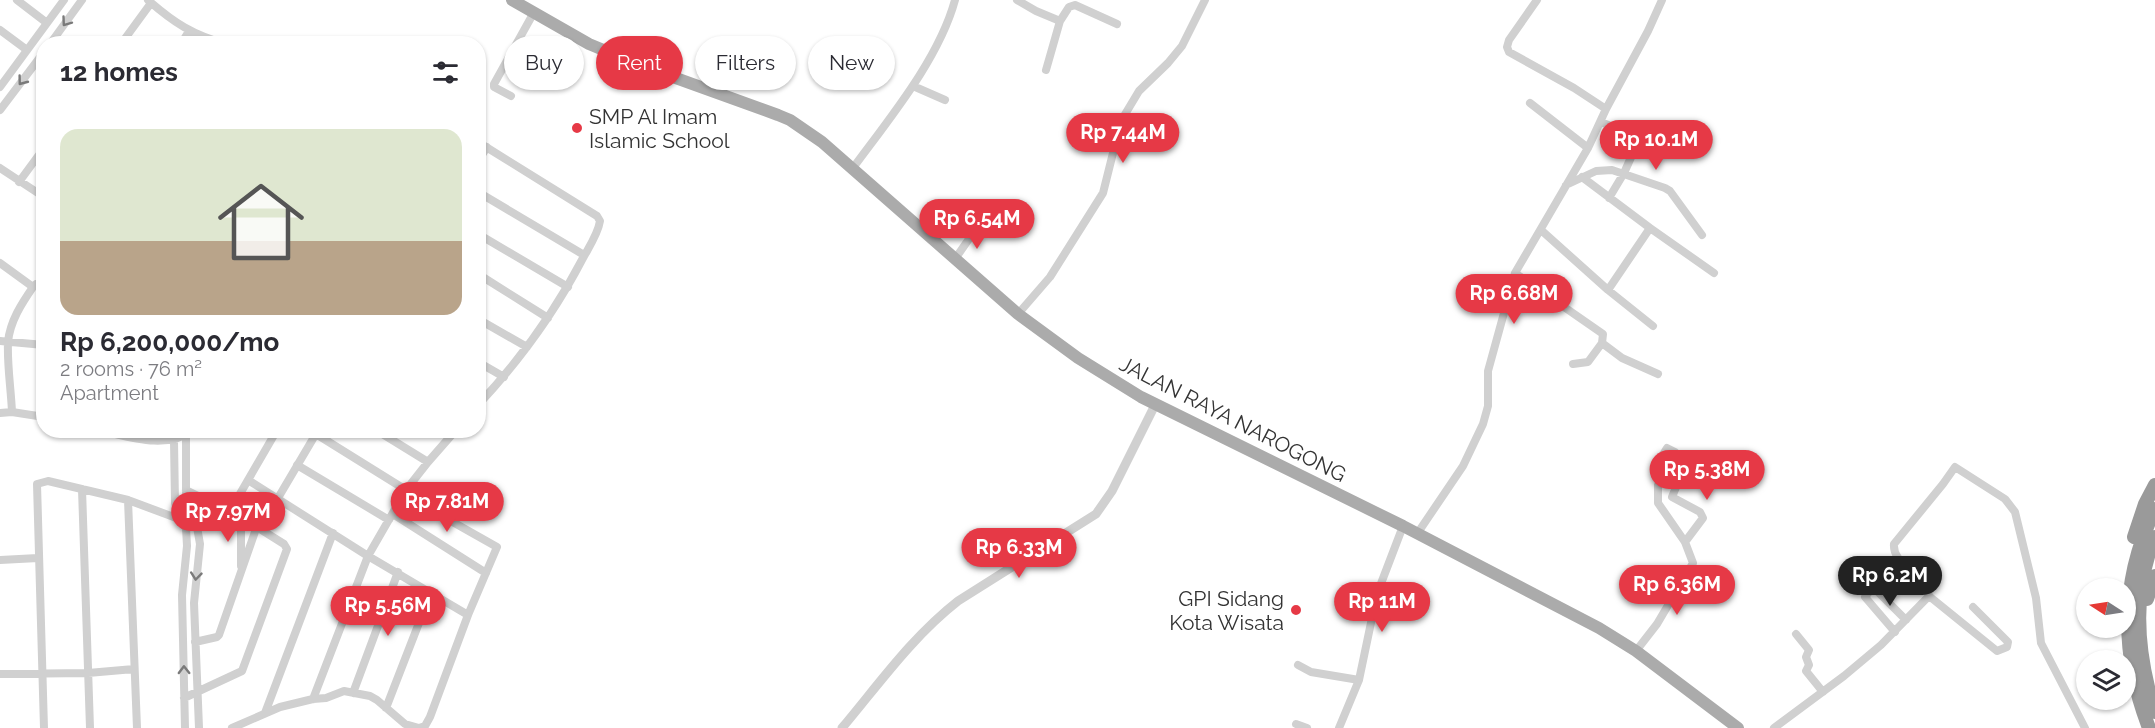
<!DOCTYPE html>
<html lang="en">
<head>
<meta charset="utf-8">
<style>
  :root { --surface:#fff; --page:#f2f2f3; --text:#2b2b33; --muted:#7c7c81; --accent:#e63946 }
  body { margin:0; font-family:Raleway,sans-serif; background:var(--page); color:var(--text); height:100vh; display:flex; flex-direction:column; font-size:22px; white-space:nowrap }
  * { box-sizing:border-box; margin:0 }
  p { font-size:20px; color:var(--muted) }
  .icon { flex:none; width:33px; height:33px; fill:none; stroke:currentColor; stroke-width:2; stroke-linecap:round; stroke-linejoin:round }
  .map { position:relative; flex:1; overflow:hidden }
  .side { position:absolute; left:36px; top:36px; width:450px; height:402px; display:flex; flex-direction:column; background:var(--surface); border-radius:24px; box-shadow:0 2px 4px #0004 }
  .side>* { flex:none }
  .top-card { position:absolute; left:504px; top:36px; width:570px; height:54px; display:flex; gap:12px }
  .needle { width:39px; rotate:282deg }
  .buttons { position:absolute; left:2076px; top:578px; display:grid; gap:12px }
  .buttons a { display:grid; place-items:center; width:60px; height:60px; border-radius:50%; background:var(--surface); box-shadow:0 2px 4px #0004; font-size:30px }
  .price { position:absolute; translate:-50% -51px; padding:0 14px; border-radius:21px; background:var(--accent); color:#fff; font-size:20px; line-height:39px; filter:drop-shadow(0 2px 3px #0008) }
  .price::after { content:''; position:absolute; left:50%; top:36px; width:18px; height:14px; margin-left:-9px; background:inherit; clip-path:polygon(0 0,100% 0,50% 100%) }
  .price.current { background:#222; color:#fff }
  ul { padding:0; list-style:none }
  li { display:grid; align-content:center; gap:12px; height:318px; padding:0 24px }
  li span { display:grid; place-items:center; height:186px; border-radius:18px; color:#555 }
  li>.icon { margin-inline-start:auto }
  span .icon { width:108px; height:108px; fill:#fffc; stroke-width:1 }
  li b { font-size:26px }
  h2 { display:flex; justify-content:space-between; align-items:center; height:72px; padding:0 24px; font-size:26px }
  .tag { padding:0 21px; border-radius:27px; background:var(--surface); box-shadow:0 2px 4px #0004; font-size:21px; line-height:54px }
  .tag.current { background:var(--accent); color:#fff }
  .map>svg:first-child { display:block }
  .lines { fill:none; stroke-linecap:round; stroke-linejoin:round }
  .minor { stroke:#d0d0d0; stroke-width:8 }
  .tertiary { stroke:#d0d0d0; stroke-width:9 }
  .primary { stroke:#ababab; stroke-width:12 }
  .motorway { stroke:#9a9a9a; stroke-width:14 }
  .oneway { stroke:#7a7a7a }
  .poi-dot { fill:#e63946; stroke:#fff; stroke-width:2 }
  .labels { text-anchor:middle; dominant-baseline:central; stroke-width:6; stroke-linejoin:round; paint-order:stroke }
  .poi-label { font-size:21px; fill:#333; stroke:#fff; text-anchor:start }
  .street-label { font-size:21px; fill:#333; stroke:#fff }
</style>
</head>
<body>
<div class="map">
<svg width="2155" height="728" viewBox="0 0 2155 728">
  <rect width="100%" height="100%" fill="#fff"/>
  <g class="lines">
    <!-- minor -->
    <path class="minor" d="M17 0 47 23
      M148 0C174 23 193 35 226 44
      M1017 0 1036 11 1060 21 1046 70
      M1537 0 1509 40 1507 47 1509 52 1574 88 1606 109
      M1060 21 1069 7 1075 5 1117 24
      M0 30 27 50
      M50 44 82 0
      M121 44 151 3
      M181 44 189 31
      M913 86 945 100
      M0 87 64 0
      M511 96 494 87V84L533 14
      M1530 103 1588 148
      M0 110 44 52
      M1601 122 1620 130 1624 126 1641 135 1624 173 1609 198
      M478 142 597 216 600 221C598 234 589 247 583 258 554 314 521 359 478 405
      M478 161 487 147
      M0 168 44 197
      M853 168C889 119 939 59 955 0
      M1582 177 1650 228 1714 273
      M19 182 44 148
      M1566 185 1596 171 1612 170 1665 188 1670 191 1702 235
      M478 192 584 255
      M1541 230 1608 290 1653 326
      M478 234 568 287
      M955 259 978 226
      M0 263 33 287
      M1515 273 1603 334 1602 343 1588 362 1573 364
      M478 274 548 318
      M1608 290 1650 228
      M1018 314 1050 277 1103 193 1121 121 1139 91 1168 63 1182 46 1205 0
      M478 319 527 347
      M0 341 44 345
      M1602 343 1622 358 1658 374
      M478 362 504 377
      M12 412C11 389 7 365 8 342 10 321 22 303 33 287L36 284 44 285
      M0 413 12 412 44 417
      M99 430C130 437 166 450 194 430
      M376 430 428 462
      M316 434 406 490
      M186 436V500L197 527 200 544 194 603 199 728
      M174 441 175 503 179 519 186 528 187 546 182 595 185 728
      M297 465 389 520
      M248 480 368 556 468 615
      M82 489 90 728
      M278 498 317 432
      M128 500 137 728
      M230 511 277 430
      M393 514 486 573
      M1417 534 1463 466 1483 424 1488 406V371L1515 273 1588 148 1606 109 1648 31 1662 0
      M0 560 38 558
      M1893 565 1873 587 1906 620
      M241 566V517
      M1873 587 1865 597 1895 632
      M1929 596 1997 651 2007 647 2008 642 1973 607
      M1796 634 1809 650 1806 657 1809 665 1806 671 1823 692
      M195 642 217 637 219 635 257 526
      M1636 651 1657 624 1693 563 1685 542 1658 503V485L1670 460 1662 456 1667 448 1675 452 1686 463 1672 497 1700 512 1703 518 1685 542
      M1298 665 1311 672 1359 680
      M0 674 88 673 134 669
      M353 693 398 572
      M184 698 242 671 287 549 284 544 241 517 186 490
      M313 699 368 556 406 490 428 462 456 430
      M386 708 431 592
      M265 713 333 533
      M1296 724 1307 728
      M44 728 37 484 48 481 128 500 179 519
      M232 728 280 707 313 699 326 698 344 691 370 696 377 700 405 724 419 728 425 726 430 717 468 615 497 547 435 512
      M1339 728 1359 680 1377 594 1403 526
      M1774 728 1844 676 1881 645 1929 596C1923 571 1892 565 1894 544L1943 484 1955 467 2005 499 2015 512 2036 598 2041 643 2085 728"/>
    <!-- tertiary -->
    <path class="tertiary" d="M842 728C879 684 912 637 958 601L1096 514 1112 491 1155 405"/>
    <!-- primary -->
    <path class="primary" d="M512 0 589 44 637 64 778 115 790 120 822 142 1018 314 1078 358 1141 397 1403 526 1599 628 1636 651 1738 728"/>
    <!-- motorway -->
    <path class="motorway" d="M2134 537 2145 504 2155 485
      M2155 537C2131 594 2137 655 2155 712
      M2147 599 2155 576
      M2149 728C2120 653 2120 581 2155 509"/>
  </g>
  <!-- one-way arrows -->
  <defs><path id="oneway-chevron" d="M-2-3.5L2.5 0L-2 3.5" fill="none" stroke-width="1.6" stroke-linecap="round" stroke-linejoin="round" transform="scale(1.5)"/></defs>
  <g class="oneway">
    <use href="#oneway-chevron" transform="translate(66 22) rotate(126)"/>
    <use href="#oneway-chevron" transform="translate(22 81) rotate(127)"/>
    <use href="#oneway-chevron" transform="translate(196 576) rotate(96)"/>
    <use href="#oneway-chevron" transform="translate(184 670) rotate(-91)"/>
  </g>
  <!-- markers -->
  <g class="poi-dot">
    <circle cx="577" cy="128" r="6"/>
    <circle cx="1296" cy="610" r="6"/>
  </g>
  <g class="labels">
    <!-- poi labels -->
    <g class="poi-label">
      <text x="589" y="116">SMP Al Imam<tspan x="589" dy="24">Islamic School</tspan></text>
      <text x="1284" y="598" text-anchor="end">GPI Sidang<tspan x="1284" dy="24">Kota Wisata</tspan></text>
    </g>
    <!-- street labels -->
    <g class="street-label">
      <text transform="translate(1233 419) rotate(27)">JALAN RAYA NAROGONG</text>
    </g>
  </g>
</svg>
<div class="buttons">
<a><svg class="needle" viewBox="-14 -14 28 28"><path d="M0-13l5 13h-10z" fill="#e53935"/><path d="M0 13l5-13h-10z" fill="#7c7c81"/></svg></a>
<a><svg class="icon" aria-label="layers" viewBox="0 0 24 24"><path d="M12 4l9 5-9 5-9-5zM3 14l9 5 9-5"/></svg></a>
</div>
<b class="price" style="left:1123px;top:164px">Rp 7.44M</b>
<b class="price" style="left:1656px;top:171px">Rp 10.1M</b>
<b class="price" style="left:977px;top:250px">Rp 6.54M</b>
<b class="price" style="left:1514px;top:325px">Rp 6.68M</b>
<b class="price" style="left:1707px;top:501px">Rp 5.38M</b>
<b class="price" style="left:447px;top:533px">Rp 7.81M</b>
<b class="price" style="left:228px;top:543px">Rp 7.97M</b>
<b class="price" style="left:1019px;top:579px">Rp 6.33M</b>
<b class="price current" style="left:1890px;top:607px">Rp 6.2M</b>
<b class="price" style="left:1677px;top:616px">Rp 6.36M</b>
<b class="price" style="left:1382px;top:633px">Rp 11M</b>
<b class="price" style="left:388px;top:637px">Rp 5.56M</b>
<div class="top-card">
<a class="tag">Buy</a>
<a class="tag current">Rent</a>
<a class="tag">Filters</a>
<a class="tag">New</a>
</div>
<section class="side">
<h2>12 homes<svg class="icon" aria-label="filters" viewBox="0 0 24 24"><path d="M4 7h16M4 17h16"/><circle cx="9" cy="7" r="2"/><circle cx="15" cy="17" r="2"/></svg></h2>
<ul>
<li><span style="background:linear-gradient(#dfe7d0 60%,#b9a48a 0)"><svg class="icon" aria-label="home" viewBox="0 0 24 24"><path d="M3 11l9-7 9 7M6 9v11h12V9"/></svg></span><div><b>Rp 6,200,000/mo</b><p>2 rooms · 76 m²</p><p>Apartment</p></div></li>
</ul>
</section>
</div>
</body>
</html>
